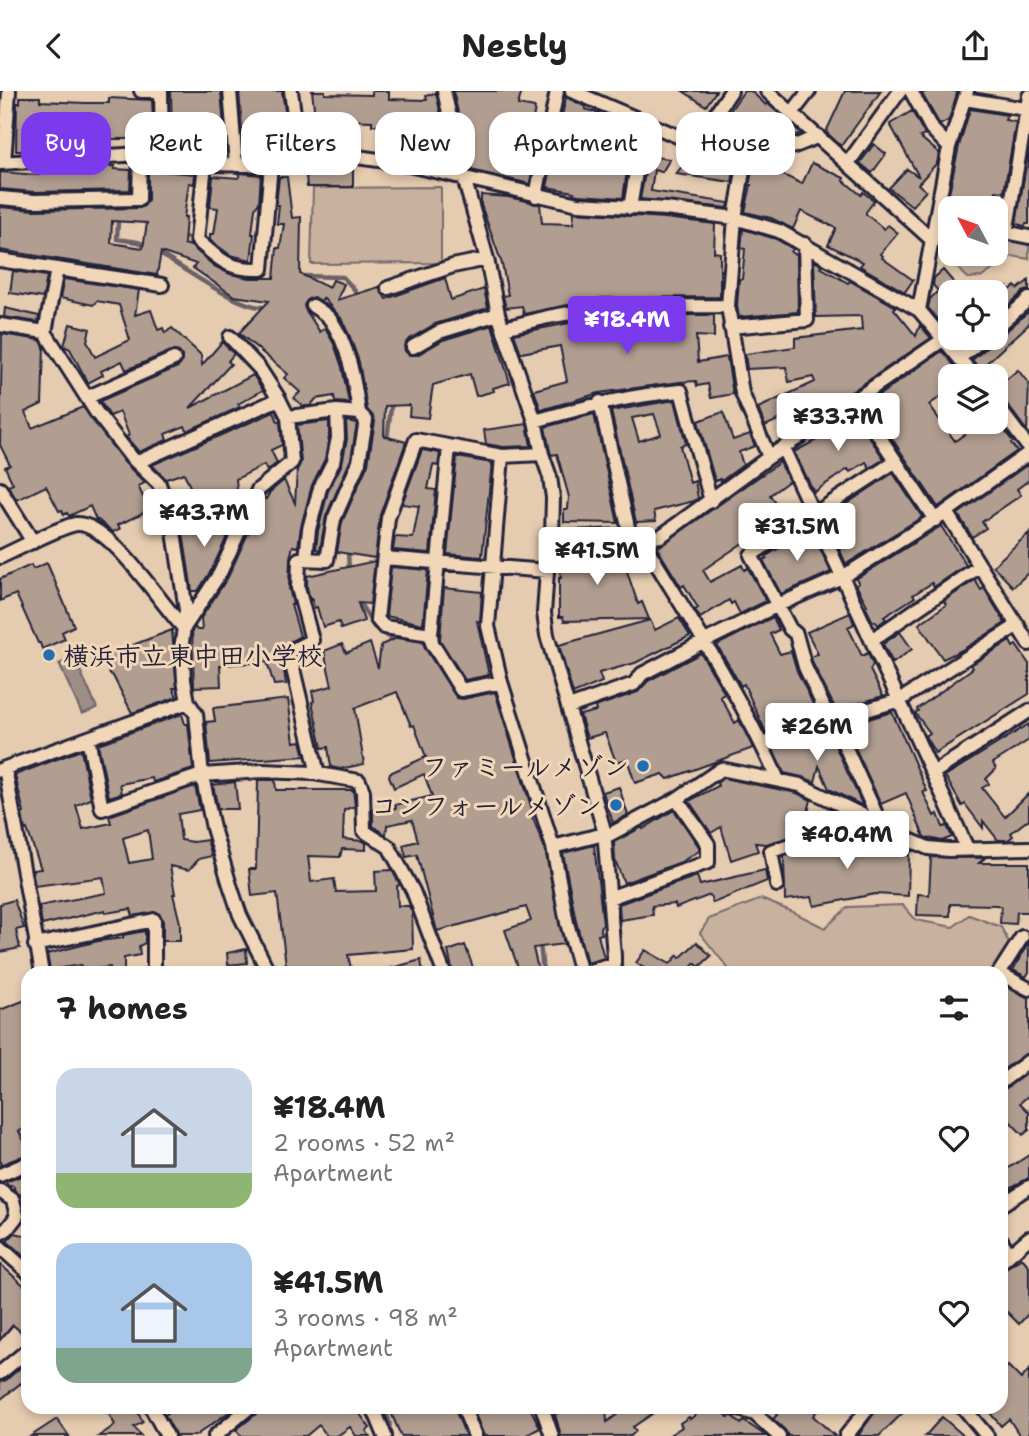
<!DOCTYPE html>
<html lang="en">
<head>
<meta charset="utf-8">
<style>
  :root { --surface:#fff; --page:#f2f2f2; --text:#222; --muted:#767676; --accent:#7c3aed }
  body { margin:0; font-family:"Shantell Sans","Klee One",sans-serif; background:var(--page); color:var(--text); height:100vh; display:flex; flex-direction:column; font-size:26px; white-space:nowrap }
  * { box-sizing:border-box; margin:0 }
  p { font-size:23px; color:var(--muted) }
  .icon { flex:none; width:38px; height:38px; fill:none; stroke:currentColor; stroke-width:2; stroke-linecap:round; stroke-linejoin:round }
  .map { position:relative; flex:1; overflow:hidden }
  .side { position:absolute; left:21px; top:875px; width:987px; height:448px; display:flex; flex-direction:column; background:var(--surface); border-radius:21px; box-shadow:0 4px 10px #0003 }
  .side>* { flex:none }
  .hud { position:absolute; left:21px; top:21px; width:987px; height:63px; display:flex; gap:14px }
  .needle { width:46px; rotate:311deg }
  .fabs { position:absolute; left:938px; top:105px; display:grid; gap:14px }
  .fabs a { display:grid; place-items:center; width:70px; height:70px; border-radius:14px; background:var(--surface); box-shadow:0 4px 10px #0003; font-size:35px }
  .price { position:absolute; translate:-50% -60px; padding:0 16px; border-radius:7px; background:#fff; color:#222; font-size:23px; line-height:46px; filter:drop-shadow(0 2px 4px #0008) }
  .price::after { content:''; position:absolute; left:50%; top:42px; width:21px; height:16px; margin-left:-10px; background:inherit; clip-path:polygon(0 0,100% 0,50% 100%) }
  .price.current { background:var(--accent); color:#fff }
  ul { padding:0; list-style:none }
  li { display:flex; align-items:center; gap:21px; height:175px; padding:0 35px }
  li span { display:grid; place-items:center; flex:none; width:196px; height:140px; border-radius:21px; color:#555 }
  li>.icon { margin-inline-start:auto }
  span .icon { width:84px; height:84px; fill:#fffc; stroke-width:1 }
  li b { font-size:30px }
  h2 { display:flex; justify-content:space-between; align-items:center; height:84px; padding:0 35px; font-size:30px }
  .pill { padding:0 24px; border-radius:21px; background:var(--surface); box-shadow:0 4px 10px #0003; font-size:24px; line-height:63px }
  .pill.current { background:var(--accent); color:#fff }
  header { display:flex; justify-content:space-between; align-items:center; height:91px; padding:0 35px; background:var(--surface); font-size:32px; font-weight:700 }
  .map>svg:first-child { display:block }
  .green { fill:#c8b29f; stroke:#756a6d; stroke-width:2 }
  .water { fill:#9c8d85; stroke:#6b6267; stroke-width:2 }
  .lines { fill:none; stroke-linecap:round; stroke-linejoin:round }
  .stream { stroke:#6b6267; stroke-width:4.5 }
  .building { fill:#b29e91; stroke:#22223b; stroke-width:2; fill-rule:evenodd }
  .street-casing { stroke:#22223b; stroke-width:18 }
  .street { stroke:#f1d6b8; stroke-width:12 }
  .poi-dot { fill:#1f6fb2; stroke:#f1d6b8; stroke-width:2.5 }
  .labels { text-anchor:middle; dominant-baseline:central; stroke-width:6; stroke-linejoin:round; paint-order:stroke }
  .poi-label { font-size:26px; font-weight:bold; fill:#22223b; stroke:#f1d6b8; text-anchor:end }
</style>
</head>
<body>
<header><svg class="icon" aria-label="back" viewBox="0 0 24 24"><path d="M15 5l-7 7 7 7"/></svg>Nestly<svg class="icon" aria-label="share" viewBox="0 0 24 24"><path d="M12 15V3M7 8l5-5 5 5M5 13v7h14v-7"/></svg></header>
<div class="map">
<svg width="1029" height="1345" viewBox="0 0 1029 1345">
  <rect width="100%" height="100%" fill="#e5cbb0"/>
  <filter id="ink" filterUnits="userSpaceOnUse"><feTurbulence type="fractalNoise" baseFrequency=".0143" numOctaves="2"/><feDisplacementMap in="SourceGraphic" scale="14" xChannelSelector="R" yChannelSelector="G"/><feConvolveMatrix kernelMatrix="1 2 1 2 8 2 1 2 1" color-interpolation-filters="sRGB"/></filter>
  <g filter="url(#ink)">
    <!-- green -->
    <path class="green" d="M441 96V172L311 173 313 97Z
      M943 117 950 123V163H996V146L1029 153V168L1012 165 982 186 968 187 936 156Z
      M761 808 793 821 825 837 848 816 903 814 916 829 953 836 969 824 1001 836 1010 854 993 882H732L700 842 709 828Z"/>
    <!-- water -->
    <path class="water" d="M74 566 97 617 82 623 59 573Z"/>
    <g class="lines">
      <!-- stream -->
      <path class="stream" d="M119 111 117 148 138 151 148 155
        M181 145 191 148
        M158 162C183 176 241 220 268 216
        M300 185 343 186 354 198 359 209
        M387 348 392 309
        M348 459 349 481
        M358 509 374 536 396 551
        M540 852 543 882
        M384 1316 390 1333 388 1342"/>
    </g>
    <!-- building -->
    <path class="building" d="M171 0H221L226 60 200 63 196 44 172 45Z
      M239 0H282L287 33 280 34 283 58 244 65Z
      M312 0H325V3L372 4V0H389V8L427 9 426 5 436 2 452 72 449 73 448 70 433 71 431 59 407 58V28L385 29V34H372V30L335 29 337 57H307L304 34 316 33Z
      M453 0H522L518 14 535 17 528 56 511 53 505 73 532 79 530 93 471 79 472 68 469 69Z
      M683 0H716L706 15Z
      M744 0H751L766 14 767 12 801 42 770 53 765 54 762 52 758 56 747 57 726 56 709 49Z
      M845 0H881L841 55 826 41Z
      M927 0H956L957 2 949 29 940 34 922 3Z
      M20 6H40V10L85 12H109V7L152 9 153 29H147L146 55H131L132 48H105V50H75V56H57V60H16L17 12H20Z
      M566 6 586 16 585 18 599 22 598 24 605 25V27L628 34 626 43 628 44 626 57 627 80 623 107 579 104 573 103 574 101 547 96Z
      M970 18 1007 24 1005 29 1016 31 1004 101 996 100 993 117H963L960 111 949 102 959 55Z
      M912 20 925 44 920 46 939 62 937 72 918 93 926 100 912 115 889 97 907 78 919 86 890 33Z
      M646 47 658 49 655 66 670 68 662 81 654 79 651 100 729 112 728 117 640 108 645 82Z
      M874 53 886 63 872 82 860 72Z
      M1029 58V133H1026L1025 135 1016 133Z
      M696 63 721 73 735 75 732 91 676 83 686 70 693 71Z
      M812 72 844 87 843 89 861 104 863 101 874 110 866 121V123L884 138 888 134 898 142 880 163 883 165 882 167 913 189 905 201 860 175 863 171 828 154 836 137 801 120 793 138 771 127 745 121 751 94H749L753 76 777 81 802 93Z
      M353 74V96H307L306 85H315V76Z
      M115 75 114 78 131 79 130 99 34 101 0 98V81L39 84 38 78Z
      M148 79 195 83 194 93 189 92 184 126H186L184 153 191 155 214 175 230 183 250 187H274L277 157H280L284 133H277L279 114H276L279 86H287L292 127 301 126 300 183 329 197 333 189 344 193 337 209 379 196 386 208 445 187 451 209 484 198 488 217 435 233 408 249 404 255 405 260 409 264H417L443 249 492 234 510 292 493 297 494 300 476 305 470 283 433 294 428 327 409 325 410 314 385 315 384 345 406 351 380 424 375 467 337 461 342 431 368 373 375 330 367 318 359 271 350 246 341 227 323 207 321 210 314 206 308 208 304 214 305 218 320 241 325 237 334 253 342 276 349 312 335 311 334 305 316 308 310 315H303L294 307 300 301 284 287 288 283 239 242 269 210 234 205 193 177 196 173 161 161 157 184 0 159V116L34 119 140 117 144 115 148 109ZM112 130 147 132 143 157 111 152Z
      M240 82 261 84 259 112 255 117 252 143H254L251 169 230 164 210 149V143H214L218 117 210 116 213 85 239 87Z
      M481 104 508 106 540 113 542 132 573 133 574 121 665 127 715 133 714 161 720 162V206L602 207 524 223 522 215 506 217 503 205 508 204 502 173 481 114Z
      M743 138 776 148 793 158 791 161 797 164 798 221 739 226 737 215 739 188H742L745 158 741 157Z
      M814 170 822 174 820 176 848 192 850 190 896 216 894 218 916 245 920 234 931 247 826 318 787 325 765 335 758 317 815 291 813 286 789 291 786 276 747 278 745 263 795 256V247L862 239 861 225 816 226Z
      M943 179 962 201H950V242L928 217 930 208 938 200 933 194 934 187Z
      M13 180 47 185 43 207 10 202Z
      M64 188 139 199 135 224 151 219 158 239 163 237 165 242 172 237 201 264 202 274 222 251 234 263 228 270 231 273 190 317 253 284 263 299 238 313 240 316 187 340 185 335 165 343 167 349 139 361 126 346 129 344 120 321 110 325 100 310 178 276 181 273 182 265 179 261 171 260 126 279 122 270 101 280 103 284 88 292 70 258 64 255 70 233 90 238 87 250 95 266 130 249 119 214 97 210 93 214 60 207Z
      M1029 189V199L1023 201 996 226V206L1007 196 1010 199 1015 195 1018 198Z
      M5 217 39 225 38 231 4 226Z
      M1029 220V233L980 278 972 269 990 254 992 248 1002 244Z
      M676 224H714V246L696 245 698 271 727 266 733 303 711 307 708 293 697 295 696 290 680 291 599 302 541 319 534 299 567 290 560 255 521 262 514 243 604 225H626L628 232Z
      M2 243 40 249 44 255 42 313 25 321 32 337 83 316 124 371 145 392 138 395 149 419 118 434 120 438 113 441 98 429H96L90 415 69 425 67 422 64 424 62 419 59 420 46 395 17 409 8 395 13 393 5 376 10 374 0 354Z
      M942 260 963 285H950V299L929 314 955 350 973 337 972 335 978 331H998L1013 351 1011 352 1017 360 938 416 868 312Z
      M1018 279 1029 293 1027 340 1003 308 996 304V297Z
      M675 309 686 353 680 355 690 392 695 390 698 407 694 410 654 420 656 430 636 431 611 320ZM654 323 661 343 639 350 632 327Z
      M274 321 278 331 280 330 282 354 271 359 277 372 267 380 264 374 236 388 238 410 193 417 192 400 184 382 166 388 152 374Z
      M723 321 733 349 750 343 755 355 739 361 743 374 721 390 720 388 715 390 698 330Z
      M853 322 884 368 870 377 866 371 850 381 848 378 814 401 794 361 826 344 824 341Z
      M594 323 618 432 564 431V418H568L569 406 557 363 552 364 550 361 545 336Z
      M329 330V346L325 368 312 394 301 436 298 456 293 455 290 467 289 497 293 514H291L300 545 284 554 281 559 286 593 274 594 267 571 220 574 221 595 194 596 192 540 195 536 197 539H202L201 527 228 486 264 407 266 408 270 401 284 389 295 412 297 379 301 371 297 334Z
      M346 330 357 332 351 368 326 425 320 459 316 458 318 440 328 400 342 373 347 348Z
      M527 333 531 355 503 356 486 353 484 339Z
      M422 359 440 362 438 375 433 374 428 398 436 399 430 462 393 459 395 446 413 447 419 415 402 413Z
      M457 366 492 372 482 466 447 463Z
      M780 371 789 390 770 404 784 424 703 479 710 491 742 474 744 479 748 477 766 510 740 523 734 511 731 513 729 509 700 527 695 519 698 517 684 494 681 496 657 457Z
      M1027 374 1029 377V389L1017 398 1021 404 982 431 986 437 972 446 958 423Z
      M893 382 922 426 846 473 825 427Z
      M231 431 233 433 212 478 198 500H192L182 436Z
      M941 435 966 474 934 496 932 492 913 504 915 506 884 526 886 528 878 534 875 530 873 531 865 515 867 514 856 494 859 492 856 488Z
      M811 438 831 481 781 503 763 469 767 467 766 465Z
      M1029 442V481L1013 496 993 475Z
      M612 454H618L638 513 642 511 649 528 564 530 563 526H559V487H561L558 465 593 455 594 459Z
      M375 470 370 513 358 512 364 530 341 538 339 531 323 536 317 516 314 517 312 508 310 509 307 496V485Z
      M47 472 74 535 62 541 65 548 42 558 40 552H38L16 503 0 510V488L31 474 33 478Z
      M391 476 428 479 423 533 386 525Z
      M975 489 981 499 984 497 1005 532 962 559 943 568 919 533 946 514 944 510Z
      M444 497 482 501 480 531 477 530 489 584 465 589 440 549Z
      M850 522 854 533 848 536 862 565 868 562 873 574 870 579 883 605 836 619 813 573 811 566 818 563 807 541Z
      M773 526 779 539 770 543 780 563 791 560 797 580 818 623 766 642 744 593 741 595 717 554Z
      M679 527 690 545 635 572 599 582 602 591 573 603 559 554 650 529 655 539Z
      M172 539 177 597H173L177 606 132 622 113 585 109 582 104 565Z
      M900 541 912 558 893 572 883 553Z
      M397 547 423 551 425 557 457 607 463 608 495 601 534 725H532L545 758 564 853 533 857 539 882H520L505 839 531 830 526 816 437 840 417 764 406 766 403 754 418 750 412 729 387 734 386 744 373 735V719L396 717 395 714 432 705 424 683 394 697 389 685 390 682 426 666 414 634 411 635 397 601 355 617 364 673 340 678 331 676 328 656 322 657 312 611 314 610 312 600 332 595 324 560 342 553 346 562 370 552 378 577 381 554Z
      M1010 550 1013 556 1016 554 1029 573V603L935 662 925 645 930 642 915 622 918 620 917 618 973 577 971 574Z
      M701 562 725 603 720 605 735 632 739 629 753 657 668 688 663 683 635 692 627 668 616 671 605 642 587 647 580 624 596 620 595 616 638 601 648 590Z
      M288 608 294 651 301 650 305 665 210 672 206 631 215 630 213 617Z
      M892 621 927 700 923 701 934 725 938 723 943 736 947 735 952 746 942 750 924 746 906 702 881 713 845 635Z
      M182 623 185 633H188L193 678 153 691 152 687 120 693 122 702 109 706 98 653Z
      M1029 633V649L993 672 996 678 986 688 989 693 982 697 1005 726 1029 702V728L1011 742 1013 745 1008 749H998L983 730V737L965 713 962 715 945 685Z
      M828 639 863 715 829 698 819 675 815 691 802 686 784 682 773 658 813 642Z
      M81 659 91 708 76 714 83 738 111 732 109 725 195 695 200 719 178 723 181 749 193 751 207 749 212 765 199 768 189 779 170 775 175 803H173L180 832V850H163V828L157 821 133 825 131 818 106 822 105 819 42 834 39 815 106 802 103 786 35 795 32 779 41 778 27 738 25 739 22 723 24 722 15 684ZM148 739 152 768 129 772 123 747Z
      M723 687 797 702 811 709 807 725 831 719 843 725 844 730 767 753 755 752 758 760 731 769 721 736 711 742 689 710 718 695 717 692Z
      M258 689H275L276 699H353L355 715 344 719 343 748 363 750 366 752V759L342 758 340 766 308 765 311 791 334 788 336 801 376 800 375 780 392 779 400 794 397 795 398 815H409L412 821 413 858 348 864 352 882H287L277 802 252 805 249 778H256Z
      M235 691 238 718H218L213 694Z
      M619 696 628 724 613 732 603 701Z
      M674 719 699 756V760L681 771 624 792 615 769 614 751 642 736 643 738Z
      M861 744V748L888 749 889 754H900L913 760 905 763H909L908 805 875 803 814 815 812 806 785 809 784 765Z
      M594 754 603 833 600 836 602 843 598 844 604 867 587 872 576 830 563 762Z
      M931 766 985 767 979 772H1029V821H1017L1016 833 1000 832 1001 816 997 814 950 813V825L917 824 918 803 929 804Z
      M765 779 767 790 713 812 710 804 676 817 675 813 652 815 653 824 620 829 619 813 697 785 700 794Z
      M14 809 24 837 16 839 20 857 0 861V813Z
      M145 840V852L139 855 140 864 124 867V882H111L110 876 82 879 81 874 50 879 47 863 98 850 123 847V844Z
      M697 851 711 865 699 876 695 872 686 882H652L636 872 645 859 670 873 678 864 680 867Z
      M1029 851V881L1026 886 1013 879Z
      M465 854 475 882H453L448 860Z
      M246 858 247 872 228 874 227 862Z
      M421 869 423 882H389L388 878Z
      M1004 895 1029 907V961L1001 980V900Z
      M28 908V1037L19 1040 28 1058V1063L0 1074V919Z
      M1029 981V1004L1020 1012 1029 1021V1039L1023 1044 1001 1021V1000Z
      M1029 1064V1087L1001 1101V1082Z
      M28 1082V1100L19 1104 13 1095H8L6 1091Z
      M15 1142 28 1145V1169L7 1150Z
      M1022 1167 1029 1175V1222L1019 1233 1001 1215V1180Z
      M0 1173 28 1198V1247L13 1234 0 1249Z
      M28 1270V1301L21 1292 0 1309V1291L6 1289Z
      M1008 1275 1021 1288 1029 1279V1345H1020L1009 1328 1001 1335 985 1316H1001V1282Z
      M105 1316H135L143 1331 134 1336 141 1345H99L115 1334Z
      M176 1316H236L195 1345H176L165 1324Z
      M259 1316H269L273 1319 276 1316H324L327 1320 334 1316H355L370 1337 366 1340 370 1345H356L350 1336 337 1345H327L319 1334 306 1345H241L236 1339 256 1323Z
      M410 1316H454L466 1345H401L392 1324Z
      M472 1316H530L540 1337 525 1345H484Z
      M573 1316H606L607 1331 627 1316H648L652 1323 633 1336 636 1340 631 1345H561L555 1323Z
      M706 1316H720L728 1326 732 1325 741 1333 744 1330 766 1345H668L682 1336 680 1332 689 1326 690 1328Z
      M768 1316H820L813 1325 835 1345H788L785 1339 773 1328 777 1324Z
      M878 1316H909L879 1345H858Z
      M942 1326 964 1345H925Z
      M57 1328 69 1345H31Z"/>
    <g class="lines">
      <!-- street casing -->
      <g class="street-casing">
        <path id="street" d="M141 0H161
          M161 0 162 67
          M230 0 236 74
          M291 0 300 68
          M444 0 464 87 487 168 498 223 535 330 542 363 550 386 553 407 552 445 547 480 544 522 547 544 604 739 614 865V882
          M572 0 724 65C756 69 789 59 818 45
          M767 0 932 149
          M911 0 931 37 949 56
          M965 8 1025 18
          M792 22 809 0
          M696 52 731 0
          M745 68 735 127 728 215 742 302 769 366
          M0 72 140 63 205 73 271 74 300 68 350 65 400 72 578 113 666 118 735 127 779 140 919 219 974 285
          M4 72 9 0
          M848 72 900 0
          M205 73 197 149C221 170 229 179 262 178L271 74
          M536 105 557 0
          M939 105 954 117
          M0 107 34 110 139 108 140 63
          M630 117 636 81 635 57 640 29
          M996 139 1029 146
          M1006 143 1029 5
          M0 169 57 178 45 241 96 321 131 366 159 393 172 428 186 519 182 552 184 589 188 611 196 623 202 684 213 737 229 791 240 824 269 882
          M57 178 162 194
          M388 197 453 175 487 168
          M919 219 949 56 967 0
          M0 234 45 241
          M730 236 807 229 805 153
          M504 237 548 226 603 216 728 215
          M996 237 1029 208
          M230 246 259 277 279 308
          M413 256 439 241 498 223
          M960 267 984 247
          M88 306 174 268
          M855 309 944 248
          M600 311 630 445
          M996 313 1029 357
          M288 326 337 320 359 322C355 292 349 254 330 228 326 223 319 219 313 215
          M535 330C584 316 631 304 681 300L711 410
          M783 357 967 757
          M542 363 502 365 488 535 501 591 553 756 604 743
          M0 398 33 451
          M946 421 1029 553
          M172 428 248 420
          M552 445 563 447 630 445 642 449 661 445 769 366 855 309 935 429
          M642 449C689 527 741 604 778 689
          M0 466C16 459 61 435 76 433 109 430 162 515 184 537L220 482 258 399 292 371 288 326 279 308 138 371
          M384 467 547 480
          M306 468 309 438 320 397 333 371 338 347 337 320
          M431 543 449 356
          M873 548 980 475
          M501 591 461 599 432 552 431 543 384 536 377 528 388 427 416 349 502 365
          M569 616 634 593 642 583 705 550 778 514 844 485 946 421 1029 362
          M88 647 102 718 202 684 262 680 313 682 359 690 363 700 364 740 389 756 413 800 444 882
          M762 653 810 634 833 629 827 623 805 576 796 543 790 538 751 464 896 370
          M5 677 42 882
          M0 679 188 611
          M933 682 1029 620
          M318 683 289 561 312 549 298 497 299 468 327 469 334 428 359 371 366 329 359 322
          M881 734 833 629 900 609 1018 534
          M605 746 677 708 721 678 800 694 874 730 882 737 928 757 949 759 1029 757
          M553 756 567 832 581 882
          M777 794 771 760 874 730
          M609 807 708 771V753L677 708
          M35 854 154 829V882
          M582 882 613 874
          M999 882 1022 846
          M1001 883 1029 898
          M1001 991 1029 970
          M0 1084 28 1072
          M0 1100 13 1109 17 1125 7 1138 0 1142
          M1001 1114 1029 1096
          M1001 1149 1009 1163
          M0 1156 28 1181
          M1001 1171 1029 1147
          M0 1282 28 1259
          M151 1316 167 1345
          M373 1316 385 1345
          M463 1316 475 1345
          M542 1316 552 1345
          M732 1316 755 1323 779 1345
          M963 1316 987 1345
          M215 1345 250 1316
          M846 1345 869 1316"/>
      </g>
      <!-- street -->
      <use href="#street" class="street"/>
    </g>
  </g>
  <!-- markers -->
  <g class="poi-dot">
    <circle cx="49" cy="564" r="7"/>
    <circle cx="643" cy="675" r="7"/>
    <circle cx="616" cy="714" r="7"/>
  </g>
  <g class="labels">
    <!-- poi labels -->
    <g class="poi-label">
      <text x="63" y="564" text-anchor="start">横浜市立東中田小学校</text>
      <text x="629" y="675">ファミールメゾン</text>
      <text x="602" y="714">コンフォールメゾン</text>
    </g>
  </g>
</svg>
<div class="fabs">
<a><svg class="needle" viewBox="-14 -14 28 28"><path d="M0-13l5 13h-10z" fill="#e53935"/><path d="M0 13l5-13h-10z" fill="#767676"/></svg></a>
<a><svg class="icon" aria-label="locate" viewBox="0 0 24 24"><circle cx="12" cy="12" r="6"/><path d="M12 2v4M12 18v4M2 12h4M18 12h4"/></svg></a>
<a><svg class="icon" aria-label="layers" viewBox="0 0 24 24"><path d="M12 4l9 5-9 5-9-5zM3 14l9 5 9-5"/></svg></a>
</div>
<b class="price current" style="left:627px;top:265px">¥18.4M</b>
<b class="price" style="left:838px;top:362px">¥33.7M</b>
<b class="price" style="left:204px;top:458px">¥43.7M</b>
<b class="price" style="left:797px;top:472px">¥31.5M</b>
<b class="price" style="left:597px;top:496px">¥41.5M</b>
<b class="price" style="left:817px;top:672px">¥26M</b>
<b class="price" style="left:847px;top:780px">¥40.4M</b>
<div class="hud">
<a class="pill current">Buy</a>
<a class="pill">Rent</a>
<a class="pill">Filters</a>
<a class="pill">New</a>
<a class="pill">Apartment</a>
<a class="pill">House</a>
</div>
<section class="side">
<h2>7 homes<svg class="icon" aria-label="filters" viewBox="0 0 24 24"><path d="M4 7h16M4 17h16"/><circle cx="9" cy="7" r="2"/><circle cx="15" cy="17" r="2"/></svg></h2>
<ul>
<li><span style="background:linear-gradient(#c9d6e8 75%,#8fb573 0)"><svg class="icon" aria-label="home" viewBox="0 0 24 24"><path d="M3 11l9-7 9 7M6 9v11h12V9"/></svg></span><div><b>¥18.4M</b><p>2 rooms · 52 m²</p><p>Apartment</p></div><svg class="icon" aria-label="heart" viewBox="0 0 24 24"><path d="M12 20l-8-8c-3-5 5-10 8-4 3-6 11-1 8 4z"/></svg></li>
<li><span style="background:linear-gradient(#a9c7e8 75%,#7fa58c 0)"><svg class="icon" aria-label="home" viewBox="0 0 24 24"><path d="M3 11l9-7 9 7M6 9v11h12V9"/></svg></span><div><b>¥41.5M</b><p>3 rooms · 98 m²</p><p>Apartment</p></div><svg class="icon" aria-label="heart" viewBox="0 0 24 24"><path d="M12 20l-8-8c-3-5 5-10 8-4 3-6 11-1 8 4z"/></svg></li>
</ul>
</section>
</div>
</body>
</html>
